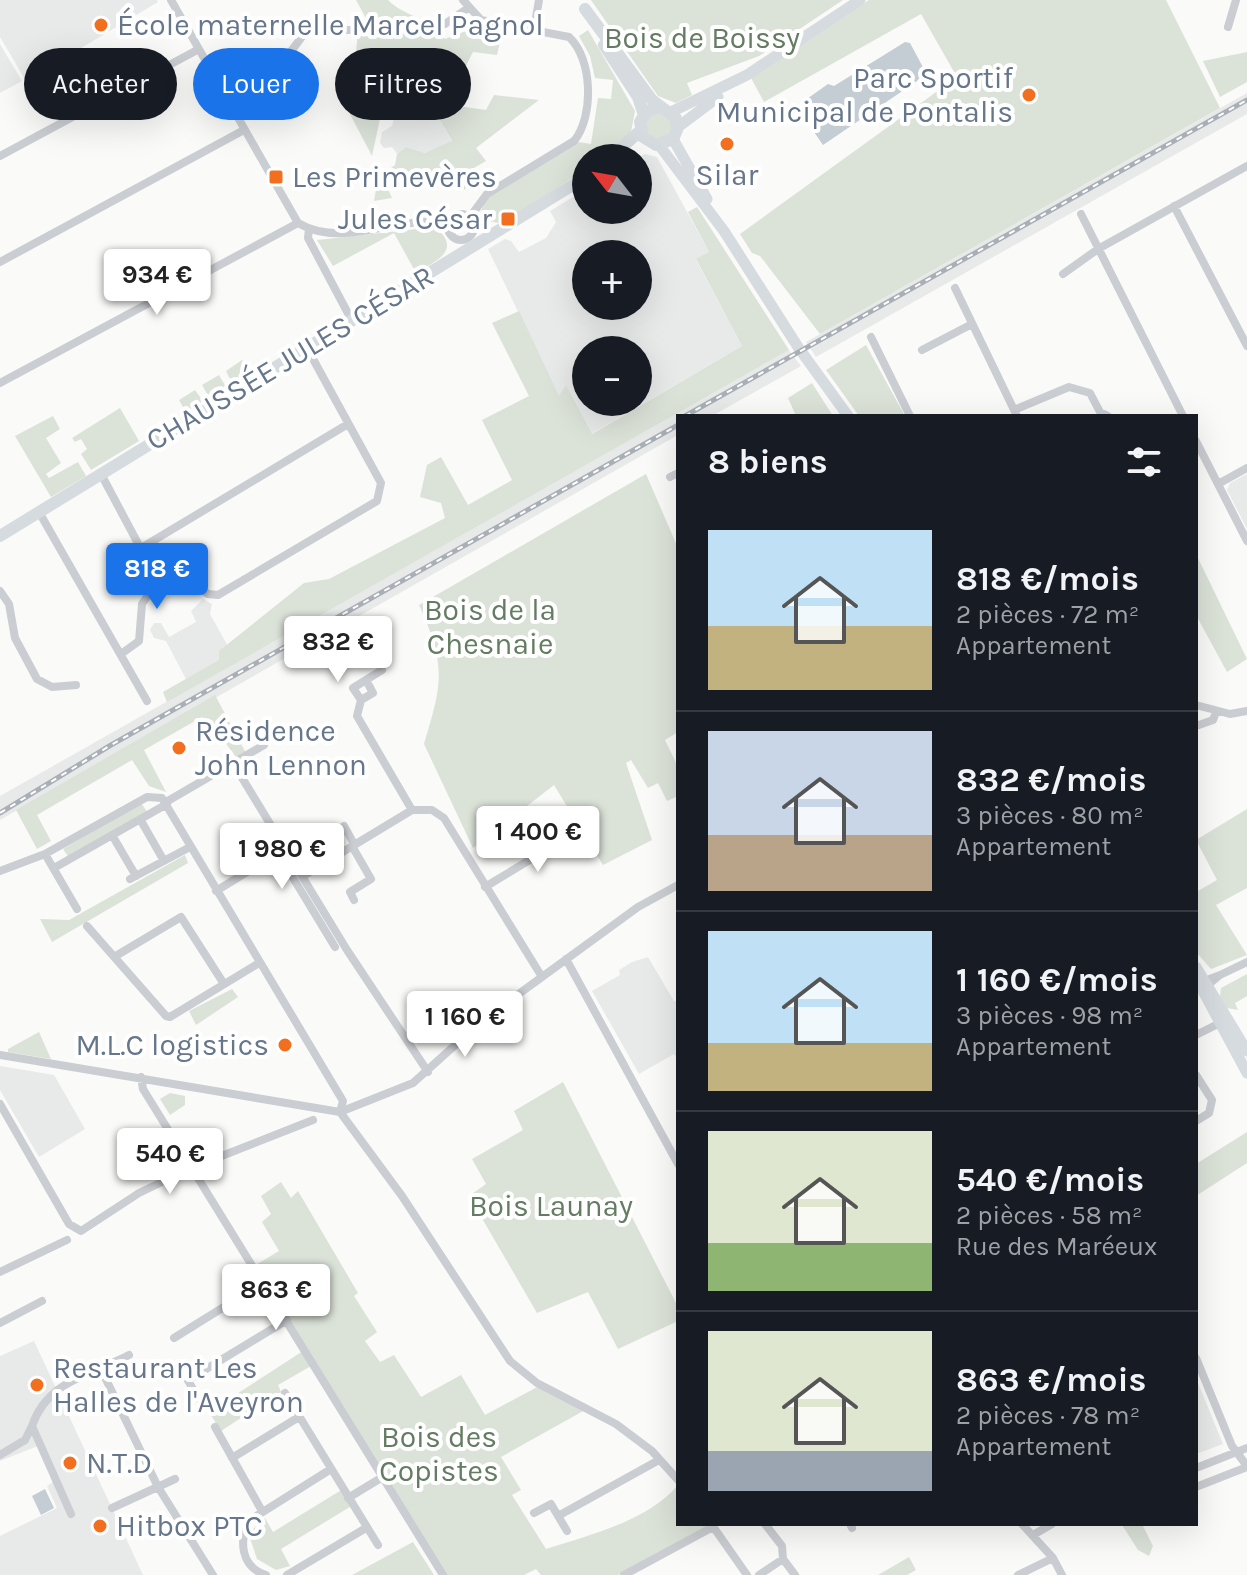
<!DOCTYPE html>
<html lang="fr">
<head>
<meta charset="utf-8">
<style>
  :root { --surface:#171b24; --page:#20242c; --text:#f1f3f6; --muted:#9ea1a6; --line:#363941; --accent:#1a73e8 }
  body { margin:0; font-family:Karla,sans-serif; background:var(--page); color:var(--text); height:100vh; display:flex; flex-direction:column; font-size:30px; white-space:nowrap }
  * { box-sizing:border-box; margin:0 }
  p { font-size:26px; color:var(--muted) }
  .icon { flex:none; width:44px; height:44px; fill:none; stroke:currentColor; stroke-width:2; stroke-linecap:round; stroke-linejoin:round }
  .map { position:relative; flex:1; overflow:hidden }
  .sheet { position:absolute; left:676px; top:414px; width:522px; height:1112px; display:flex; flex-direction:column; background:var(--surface); border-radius:0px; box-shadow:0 8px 32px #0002 }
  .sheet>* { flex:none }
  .banner { position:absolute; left:24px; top:48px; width:532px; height:72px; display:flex; gap:16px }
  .needle { width:52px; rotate:301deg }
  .tools { position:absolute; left:572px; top:144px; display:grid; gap:16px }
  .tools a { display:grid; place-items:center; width:80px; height:80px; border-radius:50%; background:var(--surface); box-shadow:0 8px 32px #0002; font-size:40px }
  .price { position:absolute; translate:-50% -68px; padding:0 18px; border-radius:8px; background:#fff; color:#222; font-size:26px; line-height:52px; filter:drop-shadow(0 2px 4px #0008) }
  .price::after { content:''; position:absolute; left:50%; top:48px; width:24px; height:18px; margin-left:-12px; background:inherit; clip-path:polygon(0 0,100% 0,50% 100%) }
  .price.on { background:var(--accent); color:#fff }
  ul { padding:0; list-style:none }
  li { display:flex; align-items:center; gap:24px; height:200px; padding:0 32px }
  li+li { border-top:2px solid var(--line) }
  li span { display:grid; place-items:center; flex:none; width:224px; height:160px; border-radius:0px; color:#555 }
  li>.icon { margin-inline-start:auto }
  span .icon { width:96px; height:96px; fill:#fffc; stroke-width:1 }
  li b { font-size:34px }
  h2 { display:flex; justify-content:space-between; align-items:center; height:96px; padding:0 32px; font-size:34px }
  .chip { padding:0 28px; border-radius:36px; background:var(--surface); box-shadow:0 8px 32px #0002; font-size:28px; line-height:72px }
  .chip.on { background:var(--accent); color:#fff }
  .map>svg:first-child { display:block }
  .built { fill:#e8e9e9; fill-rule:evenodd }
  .green { fill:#dbe2d8 }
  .water { fill:#c3cdd3 }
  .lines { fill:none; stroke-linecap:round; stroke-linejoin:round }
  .street { stroke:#cacdd1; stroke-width:8 }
  .secondary { stroke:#d6dbe0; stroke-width:11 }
  .primary { stroke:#d6dbe0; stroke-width:12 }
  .rail-casing { stroke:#a9afb6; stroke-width:5 }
  .rail { stroke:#fff; stroke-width:2; stroke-dasharray:6; stroke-linecap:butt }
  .poi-dot { fill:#f26f20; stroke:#fff; stroke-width:3 }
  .labels { text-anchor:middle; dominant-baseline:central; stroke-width:8; stroke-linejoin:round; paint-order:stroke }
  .poi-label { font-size:30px; fill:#66768b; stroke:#fff; text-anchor:start }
  .park-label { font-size:30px; fill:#647c62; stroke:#fff }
  .street-label { font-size:30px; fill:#66768b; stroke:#fff }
</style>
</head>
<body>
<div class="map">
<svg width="1247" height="1575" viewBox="0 0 1247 1575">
  <rect width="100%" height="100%" fill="#fafaf8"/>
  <!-- built -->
  <path class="built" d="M0 0H157L158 2 26 81 0 37Z
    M0 44 22 81 0 93Z
    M420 85 452 142 425 153 406 147 397 154 392 147 384 148 380 143 382 132 392 126 400 96Z
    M1247 93V114L816 357 806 342Z
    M645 154 657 157 709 252 696 260 742 346 591 434 566 386 559 397 488 249 505 239 511 241 519 252 546 238 556 222 550 211 586 189V210H638V158ZM586 254H638V306H586ZM586 350H638V402H586Z
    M789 350 801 366 712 416H678V435L0 820V796Z
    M1247 474V529L1227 490 1230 483Z
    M203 599 212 604 210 614 234 657 188 683 166 641 154 638 150 630 154 623H161L169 637 196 622 191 611Z
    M648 957 674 1001H678V1061L674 1054 639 1074 592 991 620 975 619 970 632 962Z
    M0 1066 54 1075 85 1129 39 1157 0 1090Z
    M34 1341 143 1575H0V1536L57 1508 47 1486 53 1482 38 1446 0 1461V1356Z
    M1196 1378 1223 1444 1196 1454Z"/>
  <!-- green -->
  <path class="green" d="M356 0H388C406 18 431 17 445 39L482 25 503 29 497 55 473 52 460 77 458 106 486 110 494 95 539 100 476 148 486 161 467 172 472 182 464 190 450 167 421 177 417 169 387 187 392 198 374 201 378 178 395 165 397 154 406 147 425 153 452 141 420 86 400 96 396 111 382 109 372 156 342 99 367 85 355 64 358 30 368 22Z
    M591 0H843L759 56 687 83 692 95 676 103 658 96Z
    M869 0H1166L1220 108 820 334 760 256 752 253 740 234 957 77 921 14 764 102 751 78Z
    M588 30 635 111 631 132 626 138 600 158H586V169L502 224 481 219 480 213 486 199 578 142 591 144 598 98 611 99 613 80 595 78 590 56 579 36Z
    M1247 52V82L1220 97 1203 61Z
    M656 111 672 119 671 134 659 141 646 132V119Z
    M697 207 789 350 167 702 163 692 219 660V651L304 583 329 579 445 518 441 503 420 497 427 465 441 457 468 505 512 480 482 420 529 396 492 323 519 311 559 396 566 385 592 434 742 346 696 259 709 252 688 212Z
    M435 227C463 250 436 261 416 273L394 233 333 266 317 240Z
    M866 345 905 416H859L826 370Z
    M242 360 250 372 232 383 226 371Z
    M219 375 226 387 209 397 202 385Z
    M812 383 833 416H796L788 398Z
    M195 390 203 401 186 412 179 400Z
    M120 408 139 441 91 470 81 454 87 449 81 439 75 442 72 438Z
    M53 416 60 429 46 438 61 463 46 474 49 478 78 462 86 476 51 497 15 436Z
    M646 474 678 548V732L665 740 678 767V796L667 801 658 783 648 788 631 760 626 763 652 840 603 865 554 785 473 848 424 744C443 682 446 665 419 605Z
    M1196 554 1247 659 1227 672 1196 615Z
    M215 695 247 755 238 760 211 723 202 717 144 750 166 792 149 786 132 760 37 815 51 841 37 849 16 810Z
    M141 803 148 813 69 858 63 849Z
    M1247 809V888L1216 905 1247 955 1211 969 1196 952V892L1217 880 1196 840Z
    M185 855 188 863 52 942 40 919 69 920Z
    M1247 974V996L1235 1003 1238 1010 1227 1008 1220 997 1221 988Z
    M232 989 238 997 196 1025 189 1011Z
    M39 1032 51 1059 8 1052V1049Z
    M563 1082 678 1307V1321L618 1349 588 1292 537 1313 469 1196 486 1184 472 1159 523 1130 514 1111Z
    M170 1093 185 1096V1105L170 1115 160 1099Z
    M1247 1132V1163L1196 1196V1164Z
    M281 1182 291 1198 298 1191 358 1293 354 1296 377 1332 365 1341 380 1362 394 1355 421 1397 461 1375 485 1415 539 1386 585 1410 501 1457 521 1490 512 1495 546 1549C589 1535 648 1521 678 1485V1524H711L618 1575H541L536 1569 524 1575H443L254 1266 279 1251 262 1222 271 1214 261 1196Z
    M303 1351 311 1366 278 1385 281 1392 221 1431 209 1412Z
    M343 1489 353 1505 281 1549 290 1566 276 1570 257 1559 250 1538 252 1530 265 1518 273 1532Z
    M1142 1524 1153 1546 1149 1556 1138 1550 1122 1525Z
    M413 1542 434 1575H352Z
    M909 1557 916 1570 907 1575H878Z"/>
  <!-- water -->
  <path class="water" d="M905 42 910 43 925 71 923 77 823 145 803 116 804 101 828 84 834 86Z
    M45 1489 54 1508 41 1515 32 1496Z"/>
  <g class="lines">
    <!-- street -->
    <path class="street" d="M171 0 298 223C344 250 399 214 449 223
      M463 0 481 20 569 37C593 59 594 117 574 141L487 194 470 217
      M445 24 468 8
      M1228 27 1236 0
      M534 29 539 0
      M224 93 286 58 307 30H358
      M0 156 199 49
      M1174 206 1247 346
      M1081 214 1183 416
      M448 227a13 13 0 1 1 26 0a13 13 0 1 1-26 0Z
      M309 229 308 238 351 319
      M0 262 244 130
      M1063 274 1098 249 1247 166
      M955 288 1017 416
      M871 337 910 416
      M922 350 972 324
      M0 383 298 223
      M1014 410 1069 387 1090 393 1100 412 1108 416
      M1196 441 1247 541
      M101 474 158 581
      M670 477 678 473
      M1218 484 1247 468
      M39 512 147 701
      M141 548 348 424
      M0 591 9 604 15 638 37 679 52 687 76 685
      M121 654 139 641 142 604 158 581 197 586 208 594 218 595 377 501 381 483 307 348
      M361 700 357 716 412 810
      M361 700 353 688 382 670
      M361 700 373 693 366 680
      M1196 705 1230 714 1247 711
      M1196 726 1213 720 1216 712
      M233 763 347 950 428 1072
      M166 802 264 745
      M412 810H432L444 818 542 977
      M140 819 164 861
      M344 826 354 844
      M112 835 136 876
      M352 846 371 879 350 892 354 900
      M45 854 77 909
      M54 868 167 804
      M0 871 45 854 147 797 162 798 343 1101 340 1112
      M303 876 412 810
      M130 879 190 847
      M485 887 574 833
      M216 891 278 853 335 947
      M87 926 166 1016 170 1017 259 963
      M114 957 181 917 224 984
      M566 959 678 1164
      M1220 975 1247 962
      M1202 982 1220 975 1203 989
      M1196 1035 1220 1023
      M0 1055 340 1112 402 1196 510 1361 537 1383 616 1424 652 1451 678 1480
      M1196 1075 1212 1100 1209 1113 1196 1121
      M141 1077 143 1089 443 1575
      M0 1104 69 1224 81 1231 139 1193 191 1168 313 1120
      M340 1112 413 1083 483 1020 638 907 678 885
      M0 1272 67 1240
      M0 1323 42 1301
      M174 1338 264 1282
      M1196 1358 1232 1446 1247 1466
      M101 1369 158 1487 213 1575
      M181 1369 199 1399
      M188 1380 287 1320
      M285 1393 378 1545
      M215 1427 262 1511
      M0 1455 25 1440 32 1426
      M232 1458 299 1417
      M1196 1468 1247 1448
      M1196 1487 1247 1467
      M348 1498 381 1478
      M112 1508 175 1479
      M534 1513 551 1504 567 1531
      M71 1514 32 1426C48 1380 89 1376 129 1355
      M558 1516 659 1460
      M765 1524 782 1546 783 1559
      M850 1524 852 1528
      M1022 1524 1053 1558 1062 1575
      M712 1525 747 1575
      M1033 1535 1052 1524
      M266 1575C241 1567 238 1541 250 1520L331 1469
      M287 1575 366 1528
      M624 1575 713 1527
      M759 1575 783 1559 795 1575
      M1018 1575 1053 1558"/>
    <!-- secondary -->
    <path class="secondary" d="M671 112 747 75 860 0
      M678 127 718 97
      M673 139 707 199
      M659 145 724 231 798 347 848 416
      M1196 967 1247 1051
      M1196 978 1247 1073"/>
    <!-- primary -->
    <path class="primary" d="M585 9 652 100 676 118 677 130 673 139 656 145 643 137 640 122 647 111 660 107
      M604 45 638 97 644 115
      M610 158 640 131
      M0 536 586 177"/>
    <!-- rail casing -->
    <g class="rail-casing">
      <path id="rail" d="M685 416 1247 100
        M0 813 111 745 678 425"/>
    </g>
    <!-- rail -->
    <use href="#rail" class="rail"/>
  </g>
  <!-- markers -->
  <g class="poi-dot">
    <circle cx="101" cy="25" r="8"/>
    <circle cx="1029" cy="95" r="8"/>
    <circle cx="727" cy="144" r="8"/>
    <rect x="268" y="169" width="16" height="16" rx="4"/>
    <rect x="500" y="211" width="16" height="16" rx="4"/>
    <circle cx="179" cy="748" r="8"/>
    <circle cx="285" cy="1045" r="8"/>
    <circle cx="37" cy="1385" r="8"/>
    <circle cx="70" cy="1463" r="8"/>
    <circle cx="100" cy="1526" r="8"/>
  </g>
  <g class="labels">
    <!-- poi labels -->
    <g class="poi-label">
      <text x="117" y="25">École maternelle Marcel Pagnol</text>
      <text x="1013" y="78" text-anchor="end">Parc Sportif<tspan x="1013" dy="34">Municipal de Pontalis</tspan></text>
      <text x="727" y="175" text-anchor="middle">Silar</text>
      <text x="292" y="177">Les Primevères</text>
      <text x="492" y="219" text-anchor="end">Jules César</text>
      <text x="195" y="731">Résidence<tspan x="195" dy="34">John Lennon</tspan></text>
      <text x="269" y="1045" text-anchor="end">M.L.C logistics</text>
      <text x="53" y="1368">Restaurant Les<tspan x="53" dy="34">Halles de l'Aveyron</tspan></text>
      <text x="86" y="1463">N.T.D</text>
      <text x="116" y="1526">Hitbox PTC</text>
    </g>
    <!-- park labels -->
    <g class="park-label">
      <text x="702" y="38">Bois de Boissy</text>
      <text x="490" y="610">Bois de la<tspan x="490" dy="34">Chesnaie</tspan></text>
      <text x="551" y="1206">Bois Launay</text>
      <text x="439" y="1437">Bois des<tspan x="439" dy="34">Copistes</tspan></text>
    </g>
    <!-- street labels -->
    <g class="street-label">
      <text transform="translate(290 358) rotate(-31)">CHAUSSÉE JULES CÉSAR</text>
    </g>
  </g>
</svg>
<div class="tools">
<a><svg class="needle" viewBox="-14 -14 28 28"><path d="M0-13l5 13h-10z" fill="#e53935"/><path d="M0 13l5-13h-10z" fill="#9ea1a6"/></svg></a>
<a>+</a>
<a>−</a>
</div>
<b class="price" style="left:157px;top:317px">934 €</b>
<b class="price on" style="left:157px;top:611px">818 €</b>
<b class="price" style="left:338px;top:684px">832 €</b>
<b class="price" style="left:538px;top:874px">1 400 €</b>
<b class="price" style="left:282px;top:891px">1 980 €</b>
<b class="price" style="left:465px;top:1059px">1 160 €</b>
<b class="price" style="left:170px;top:1196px">540 €</b>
<b class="price" style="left:276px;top:1332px">863 €</b>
<div class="banner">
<a class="chip">Acheter</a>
<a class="chip on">Louer</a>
<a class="chip">Filtres</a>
</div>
<section class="sheet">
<h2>8 biens<svg class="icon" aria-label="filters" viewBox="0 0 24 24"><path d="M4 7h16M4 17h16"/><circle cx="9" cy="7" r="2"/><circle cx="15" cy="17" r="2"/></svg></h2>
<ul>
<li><span style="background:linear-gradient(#bfe0f5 60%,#c2b280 0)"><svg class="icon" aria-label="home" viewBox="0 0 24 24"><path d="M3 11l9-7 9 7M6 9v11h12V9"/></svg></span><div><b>818 €/mois</b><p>2 pièces · 72 m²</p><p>Appartement</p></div></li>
<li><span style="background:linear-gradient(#c9d6e8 65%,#b9a48a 0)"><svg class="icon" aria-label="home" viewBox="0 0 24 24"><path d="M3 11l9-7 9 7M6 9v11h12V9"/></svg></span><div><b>832 €/mois</b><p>3 pièces · 80 m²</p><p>Appartement</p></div></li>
<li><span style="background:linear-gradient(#bfe0f5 70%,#c2b280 0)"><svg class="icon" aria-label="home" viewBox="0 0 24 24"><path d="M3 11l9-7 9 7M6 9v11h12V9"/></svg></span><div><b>1 160 €/mois</b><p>3 pièces · 98 m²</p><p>Appartement</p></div></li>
<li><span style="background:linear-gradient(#dfe7d0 70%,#8fb573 0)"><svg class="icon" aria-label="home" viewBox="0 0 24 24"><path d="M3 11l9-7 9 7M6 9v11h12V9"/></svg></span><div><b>540 €/mois</b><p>2 pièces · 58 m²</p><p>Rue des Maréeux</p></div></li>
<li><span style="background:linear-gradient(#dfe7d0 75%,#9aa5b1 0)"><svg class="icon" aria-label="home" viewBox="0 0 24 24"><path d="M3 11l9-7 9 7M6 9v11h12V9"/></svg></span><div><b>863 €/mois</b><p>2 pièces · 78 m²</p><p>Appartement</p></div></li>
</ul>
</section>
</div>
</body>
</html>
